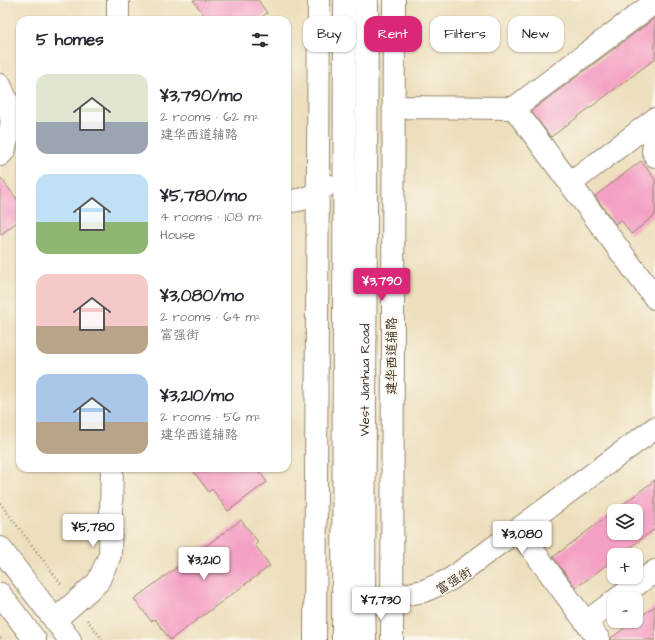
<!DOCTYPE html>
<html lang="en">
<head>
<meta charset="utf-8">
<style>
  :root { --surface:#fff; --page:#f2f2f3; --text:#2b2b33; --muted:#7c7c81; --accent:#db2777 }
  body { margin:0; font-family:"Architects Daughter","LXGW WenKai TC",sans-serif; background:var(--page); color:var(--text); height:100vh; display:flex; flex-direction:column; font-size:15px; white-space:nowrap }
  * { box-sizing:border-box; margin:0 }
  p { font-size:13px; color:var(--muted) }
  .icon { flex:none; width:22px; height:22px; fill:none; stroke:currentColor; stroke-width:2; stroke-linecap:round; stroke-linejoin:round }
  .map { position:relative; flex:1; overflow:hidden }
  .panel { position:absolute; left:16px; top:16px; width:275px; height:456px; display:flex; flex-direction:column; background:var(--surface); border-radius:12px; box-shadow:0 1px 3px #0004 }
  .panel>* { flex:none }
  .top-card { position:absolute; left:303px; top:16px; width:292px; height:36px; display:flex; gap:8px }
  .buttons { position:absolute; left:607px; top:504px; display:grid; gap:8px }
  .buttons a { display:grid; place-items:center; width:36px; height:36px; border-radius:8px; background:var(--surface); box-shadow:0 1px 3px #0004; font-size:20px }
  .price { position:absolute; translate:-50% -34px; padding:0 9px; border-radius:4px; background:#fff; color:#222; font-size:13px; line-height:26px; filter:drop-shadow(0 1px 2px #0008) }
  .price::after { content:''; position:absolute; left:50%; top:24px; width:12px; height:9px; margin-left:-6px; background:inherit; clip-path:polygon(0 0,100% 0,50% 100%) }
  .price.on { background:var(--accent); color:#fff }
  ul { padding:0; list-style:none }
  li { display:flex; align-items:center; gap:12px; height:100px; padding:0 20px }
  li span { display:grid; place-items:center; flex:none; width:112px; height:80px; border-radius:12px; color:#555 }
  li>.icon { margin-inline-start:auto }
  span .icon { width:48px; height:48px; fill:#fffc; stroke-width:1 }
  li b { font-size:17px }
  h2 { display:flex; justify-content:space-between; align-items:center; height:48px; padding:0 20px; font-size:17px }
  .chip { padding:0 14px; border-radius:12px; background:var(--surface); box-shadow:0 1px 3px #0004; font-size:14px; line-height:36px }
  .chip.on { background:var(--accent); color:#fff }
  .map>svg:first-child { display:block }
  .building { fill:#f4a0c4; fill-rule:evenodd }
  .lines { fill:none; stroke-linecap:round; stroke-linejoin:round }
  .minor-casing { stroke:#94846e; stroke-width:24 }
  .major-casing { stroke:#94846e; stroke-width:24 }
  .path { stroke:#94846e; stroke-width:2.5; stroke-dasharray:1 3; stroke-linecap:butt }
  .minor { stroke:#fff; stroke-width:22 }
  .major { stroke:#fff; stroke-width:22 }
  .labels { text-anchor:middle; dominant-baseline:central; stroke-width:3.5; stroke-linejoin:round; paint-order:stroke }
  .street-label { font-size:13px; fill:#3b2a1e; stroke:#fbf7ec }
</style>
</head>
<body>
<div class="map">
<svg width="655" height="640" viewBox="0 0 655 640">
  <rect width="100%" height="100%" fill="#fbf7ec"/>
  <filter id="ink" filterUnits="userSpaceOnUse"><feTurbulence type="fractalNoise" baseFrequency=".025" numOctaves="2"/><feDisplacementMap in="SourceGraphic" scale="8" xChannelSelector="R" yChannelSelector="G"/><feConvolveMatrix kernelMatrix="1 2 1 2 8 2 1 2 1" color-interpolation-filters="sRGB"/></filter>
  <filter id="wash" filterUnits="userSpaceOnUse"><feTurbulence type="fractalNoise" baseFrequency=".012" numOctaves="4" result="noise"/><feDisplacementMap in="SourceGraphic" scale="16" xChannelSelector="R" yChannelSelector="G"/><feGaussianBlur stdDeviation="0.9" result="paint"/><feColorMatrix in="noise" values="0 0 0 0 0 0 0 0 0 0 0 0 0 0 0 0 0 1.4 0 .05"/><feComposite in="paint" operator="in"/></filter>
  <g filter="url(#wash)">
    <rect width="100%" height="100%" fill="#eddfbd"/>
    <g id="blocks">
      <!-- building -->
      <path class="building" d="M193 0H258L267 13 258 20H208Z
        M655 18V59L551 137 531 111Z
        M641 161 655 179V215L631 234 621 220 615 224 595 196Z
        M0 177 20 203V220L0 235Z
        M191 468H256L267 482 228 511 212 489 209 492Z
        M655 480V529L620 555H614V559L576 588 553 557ZM614 511H636V533H614Z
        M241 520 258 542 255 545 270 566 170 640 155 619 151 621 134 599Z
        M655 606V640H611V638Z"/>
    </g>
  </g>
  <g filter="url(#ink)">
    <use href="#blocks" fill-opacity="0" stroke="#94846e" stroke-width="1"/>
    <g class="lines">
      <!-- minor casing -->
      <g class="minor-casing">
        <path id="minor" d="M655 2 514 108 655 298
          M118 20V0
          M0 85 8 103 12 123 4 151 0 155
          M394 107 514 108
          M655 138 653 151 655 156
          M570 184 655 119
          M287 201C304 201 314 196 327 185
          M521 534 599 640
          M617 599 655 571
          M364 604 391 597 424 591 451 579 655 428
          M55 620 98 582 110 555 112 468
          M586 622 614 601
          M315 640 319 0
          M392 640 394 0"/>
      </g>
      <!-- major casing -->
      <g class="major-casing">
        <g id="major">
          <path d="M0 548 70 640"/>
          <path d="M0 594 35 640"/>
          <path d="M343 640 345 0"/>
          <path id="s1" d="M365 640 364 604 367 0"/>
        </g>
      </g>
      <!-- path -->
      <path class="path" d="M0 503 62 585
        M87 620 103 640
        M0 638 2 640"/>
      <!-- minor -->
      <use href="#minor" class="minor"/>
      <!-- major -->
      <use href="#major" class="major"/>
    </g>
  </g>
  <g class="labels">
    <!-- street labels -->
    <g class="street-label">
      <text transform="translate(392 356) rotate(-90)">建华西道辅路</text>
      <text stroke="none"><textPath href="#s1" startOffset="260">West Jianhua Road</textPath></text>
      <text transform="translate(454 581) rotate(-32)">富强街</text>
    </g>
  </g>
</svg>
<div class="buttons">
<a><svg class="icon" aria-label="layers" viewBox="0 0 24 24"><path d="M12 4l9 5-9 5-9-5zM3 14l9 5 9-5"/></svg></a>
<a>+</a>
<a>−</a>
</div>
<b class="price on" style="left:382px;top:302px">¥3,790</b>
<b class="price" style="left:93px;top:548px">¥5,780</b>
<b class="price" style="left:522px;top:555px">¥3,080</b>
<b class="price" style="left:204px;top:581px">¥3,210</b>
<b class="price" style="left:381px;top:621px">¥7,730</b>
<div class="top-card">
<a class="chip">Buy</a>
<a class="chip on">Rent</a>
<a class="chip">Filters</a>
<a class="chip">New</a>
</div>
<section class="panel">
<h2>5 homes<svg class="icon" aria-label="filters" viewBox="0 0 24 24"><path d="M4 7h16M4 17h16"/><circle cx="9" cy="7" r="2"/><circle cx="15" cy="17" r="2"/></svg></h2>
<ul>
<li><span style="background:linear-gradient(#dfe7d0 60%,#9aa5b1 0)"><svg class="icon" aria-label="home" viewBox="0 0 24 24"><path d="M3 11l9-7 9 7M6 9v11h12V9"/></svg></span><div><b>¥3,790/mo</b><p>2 rooms · 62 m²</p><p>建华西道辅路</p></div></li>
<li><span style="background:linear-gradient(#bfe0f5 60%,#8fb573 0)"><svg class="icon" aria-label="home" viewBox="0 0 24 24"><path d="M3 11l9-7 9 7M6 9v11h12V9"/></svg></span><div><b>¥5,780/mo</b><p>4 rooms · 108 m²</p><p>House</p></div></li>
<li><span style="background:linear-gradient(#f6c9c9 65%,#b9a48a 0)"><svg class="icon" aria-label="home" viewBox="0 0 24 24"><path d="M3 11l9-7 9 7M6 9v11h12V9"/></svg></span><div><b>¥3,080/mo</b><p>2 rooms · 64 m²</p><p>富强街</p></div></li>
<li><span style="background:linear-gradient(#a9c7e8 60%,#b9a48a 0)"><svg class="icon" aria-label="home" viewBox="0 0 24 24"><path d="M3 11l9-7 9 7M6 9v11h12V9"/></svg></span><div><b>¥3,210/mo</b><p>2 rooms · 56 m²</p><p>建华西道辅路</p></div></li>
</ul>
</section>
</div>
</body>
</html>
